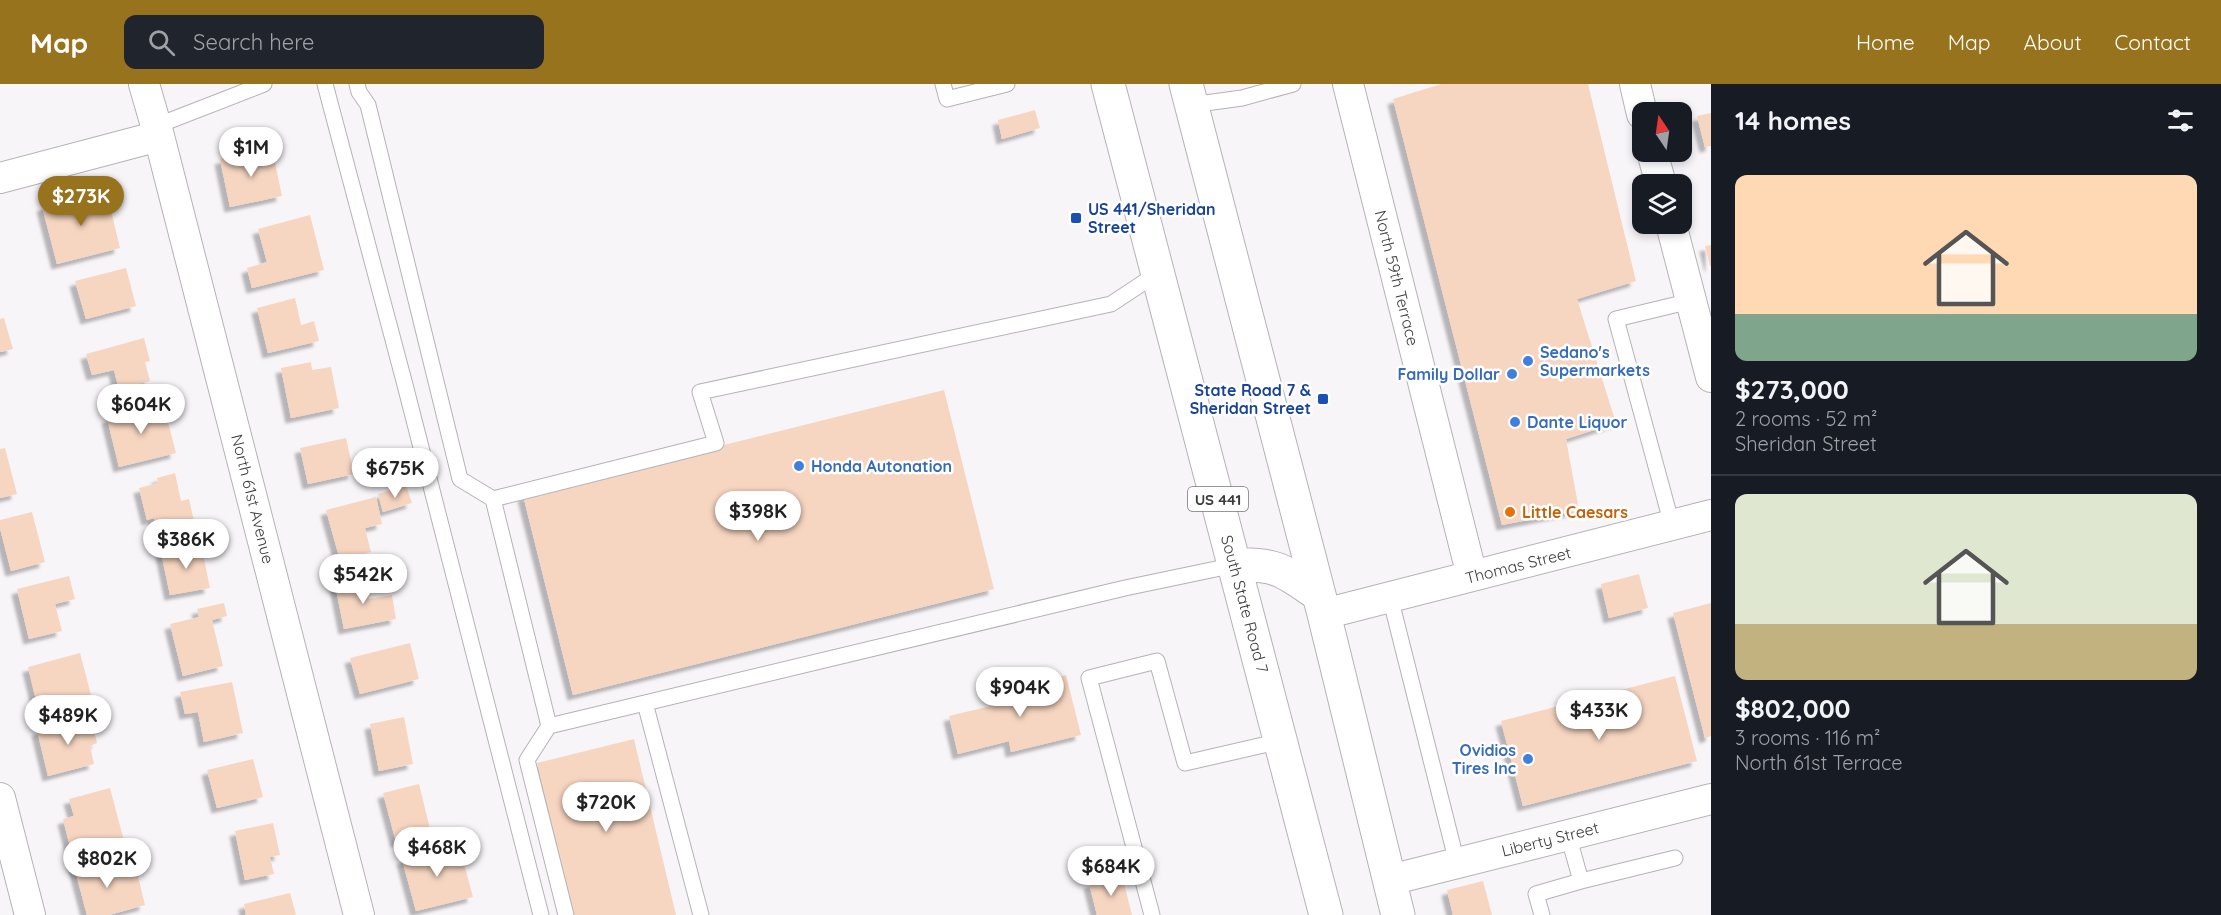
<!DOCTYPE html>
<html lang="en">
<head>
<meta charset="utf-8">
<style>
  :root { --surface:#171b24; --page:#20242c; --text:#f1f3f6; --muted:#9ea1a6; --line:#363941; --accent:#98731d }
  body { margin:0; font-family:Quicksand,sans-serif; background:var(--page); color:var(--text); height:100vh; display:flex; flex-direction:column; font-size:22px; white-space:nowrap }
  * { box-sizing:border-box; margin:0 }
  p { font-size:20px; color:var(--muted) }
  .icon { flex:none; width:33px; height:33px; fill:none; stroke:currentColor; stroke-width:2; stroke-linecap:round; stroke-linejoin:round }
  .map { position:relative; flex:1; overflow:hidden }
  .side { display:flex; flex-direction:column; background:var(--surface); width:510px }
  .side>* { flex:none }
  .needle { width:39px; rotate:347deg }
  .controls { position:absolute; left:1632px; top:18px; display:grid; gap:12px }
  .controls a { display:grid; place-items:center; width:60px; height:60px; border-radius:12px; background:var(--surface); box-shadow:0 3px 9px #0003; font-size:30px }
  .price { position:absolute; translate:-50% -51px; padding:0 14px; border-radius:21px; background:#fff; color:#222; font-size:20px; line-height:39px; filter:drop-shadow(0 2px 3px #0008) }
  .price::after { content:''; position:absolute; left:50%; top:36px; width:18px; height:14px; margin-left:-9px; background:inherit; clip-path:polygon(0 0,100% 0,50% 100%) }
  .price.selected { background:var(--accent); color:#fff }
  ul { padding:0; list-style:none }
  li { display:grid; align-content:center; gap:12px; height:318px; padding:0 24px }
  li+li { border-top:2px solid var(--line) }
  li span { display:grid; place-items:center; height:186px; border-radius:12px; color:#555 }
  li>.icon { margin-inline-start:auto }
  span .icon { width:108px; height:108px; fill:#fffc; stroke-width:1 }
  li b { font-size:26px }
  h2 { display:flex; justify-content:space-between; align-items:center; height:72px; padding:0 24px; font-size:26px }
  header { display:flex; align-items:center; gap:36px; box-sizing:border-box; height:84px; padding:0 30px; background:var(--accent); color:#fff }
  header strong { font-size:28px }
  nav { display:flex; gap:33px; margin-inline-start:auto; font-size:21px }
  .search { width:420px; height:54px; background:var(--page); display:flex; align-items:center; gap:15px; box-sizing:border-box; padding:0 21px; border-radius:12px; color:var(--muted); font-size:22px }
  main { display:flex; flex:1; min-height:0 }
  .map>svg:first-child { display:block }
  .building { fill:#f7d6c1; filter:url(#shadow) }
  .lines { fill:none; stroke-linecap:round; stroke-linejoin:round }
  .lane-casing { stroke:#b5b2b6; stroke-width:17 }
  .street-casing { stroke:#b5b2b6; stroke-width:32 }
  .primary-casing { stroke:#b5b2b6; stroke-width:35 }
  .lane { stroke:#fff; stroke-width:15 }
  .street { stroke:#fff; stroke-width:30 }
  .primary { stroke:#fff; stroke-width:33 }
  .transit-dot { fill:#1a4fb4; stroke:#fff; stroke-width:2 }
  .shop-dot { fill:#3f7fe0; stroke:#fff; stroke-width:2 }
  .food-dot { fill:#e8710a; stroke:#fff; stroke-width:2 }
  .labels { text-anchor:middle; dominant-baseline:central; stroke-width:5; stroke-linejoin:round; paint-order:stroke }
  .shield { fill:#fff; stroke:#767676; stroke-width:1.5 }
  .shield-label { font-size:15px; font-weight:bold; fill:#3c3b3c }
  .transit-label { font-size:16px; font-weight:bold; fill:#164399; stroke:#fff; text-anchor:start }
  .street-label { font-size:16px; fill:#3c3b3c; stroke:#fff }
  .shop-label { font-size:16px; font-weight:bold; fill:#366cbe; stroke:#fff; text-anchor:start }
  .food-label { font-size:16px; font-weight:bold; fill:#c56008; stroke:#fff; text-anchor:start }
</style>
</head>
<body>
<header>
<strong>Map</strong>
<div class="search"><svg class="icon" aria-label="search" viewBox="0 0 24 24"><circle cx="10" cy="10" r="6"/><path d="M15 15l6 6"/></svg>Search here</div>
<nav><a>Home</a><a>Map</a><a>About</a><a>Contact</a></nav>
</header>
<main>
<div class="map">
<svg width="1711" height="831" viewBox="0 0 1711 831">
  <defs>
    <filter id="shadow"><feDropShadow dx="-5.5" dy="5.5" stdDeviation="1.5" flood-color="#0004"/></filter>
  </defs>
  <rect width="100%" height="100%" fill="#f8f5f9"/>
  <!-- building -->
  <path class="building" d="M1441 0H1588L1636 197 1577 215 1616 339 1566 355 1579 426 1502 441 1393 15Z
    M1035 26 1040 44 1002 55 998 36Z
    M1711 29V62L1705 63 1697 32Z
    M272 64 282 112 230 123 220 75Z
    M106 106 120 164 57 180 42 122Z
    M310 131 324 186 252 204 247 184 267 178 258 145Z
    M1711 161V182H1710L1705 162Z
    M126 184 136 222 86 235 75 197Z
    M295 214 301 241 314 237 319 257 268 269 257 224Z
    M4 234 13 265 0 268V235Z
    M144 254 150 277 145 278 150 297 119 305 114 286 92 291 86 270Z
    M311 278 312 286 331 283 339 324 291 334 281 284Z
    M944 306 994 505 573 611 523 411Z
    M163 319 176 369 119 383 107 334Z
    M346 354 354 390 308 400 300 364Z
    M5 364 17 410 0 414V365Z
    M175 389 181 417 189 415 194 437 157 446 154 434 147 436 139 404 158 399 157 394Z
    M406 401 412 419 383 428 378 410Z
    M376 413 382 440 365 444 371 468 340 476 326 426Z
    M32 428 45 478 11 487 0 444V436Z
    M201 460 210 504 170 511 161 468Z
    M1639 490 1648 524 1609 534 1601 500Z
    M69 492 75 515 55 520 62 547 29 555 17 505Z
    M365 494 369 515 392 511 396 535 344 545 335 500Z
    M224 519 227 532 212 536 223 582 183 592 170 540 199 533 197 525Z
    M1711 519V652L1705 654 1673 529Z
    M410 559 419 595 360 610 350 574Z
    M80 569 91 611 38 624 28 583Z
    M1066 591 1081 651 1011 668 1009 657 958 670 949 632 999 620 996 608Z
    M1675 592 1697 677 1523 722 1501 637Z
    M232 598 243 649 204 658 198 628 185 630 180 608Z
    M91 633 97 659 90 662 94 680 48 692 37 646Z
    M404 633 413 680 379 687 370 640Z
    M634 655 676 831H574L537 679Z
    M253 675 263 713 217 724 207 686Z
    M419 700 431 749 396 758 383 709Z
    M110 704 124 757 72 770 63 735 74 732 69 715Z
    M273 739 280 771 270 773 274 790 245 796 235 747Z
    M459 761 473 813 416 827 402 775Z
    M101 771 108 796 137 788 145 821 109 831H87L73 778Z
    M1122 791 1132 831H1097L1089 799Z
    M1483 797 1492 831H1453L1447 806Z
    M290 809 296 831H246L244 820Z"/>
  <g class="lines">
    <!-- lane casing -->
    <g class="lane-casing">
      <path id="lane" d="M325 0 404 297 541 831
        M357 0 359 8 368 21 460 395 493 415 549 642 1125 504 1235 481
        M943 0 947 15 1007 0
        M1191 21 1242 14 1293 0
        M156 42 264 0
        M493 415 716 359 700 308 1111 220 1158 189
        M1672 441 1616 235 1691 217
        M1390 513 1457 779
        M645 619 701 831
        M549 642 527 676 566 831
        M1568 751 1581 797 1675 774
        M1152 831 1089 594 1157 577 1185 679 1281 657
        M1542 831 1536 810 1581 797"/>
    </g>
    <!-- street casing -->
    <g class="street-casing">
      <path id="street" d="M144 0 159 52 359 831
        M1348 0 1472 492
        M1635 0 1642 30
        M1652 68 1661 100
        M0 94 159 52
        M1671 140 1711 293
        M1324 530 1711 431
        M0 714 30 831
        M1390 796 1711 715"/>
    </g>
    <!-- primary casing -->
    <g class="primary-casing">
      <path id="primary" d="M1108 0 1326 831
        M1186 0 1324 530 1398 831
        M1235 481C1277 479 1286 488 1319 511"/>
    </g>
    <!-- lane -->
    <use href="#lane" class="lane"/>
    <!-- street -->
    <use href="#street" class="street"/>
    <!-- primary -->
    <use href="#primary" class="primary"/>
  </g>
  <!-- markers -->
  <g class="transit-dot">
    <rect x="1070" y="128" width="12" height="12" rx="3"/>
    <rect x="1317" y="309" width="12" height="12" rx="3"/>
  </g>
  <g class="shop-dot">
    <circle cx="1528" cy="277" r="6"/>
    <circle cx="1512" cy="290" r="6"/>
    <circle cx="1515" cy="338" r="6"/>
    <circle cx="799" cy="382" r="6"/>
    <circle cx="1528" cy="675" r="6"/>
  </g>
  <circle class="food-dot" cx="1510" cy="428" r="6"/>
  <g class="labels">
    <!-- shield labels -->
    <rect class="shield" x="1188" y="403" width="60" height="24" rx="4.5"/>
    <g class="shield-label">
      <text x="1218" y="415">US 441</text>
    </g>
    <!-- transit labels -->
    <g class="transit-label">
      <text x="1088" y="125">US 441/Sheridan<tspan x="1088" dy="18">Street</tspan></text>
      <text x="1311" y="306" text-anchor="end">State Road 7 &amp;<tspan x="1311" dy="18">Sheridan Street</tspan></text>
    </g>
    <!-- street labels -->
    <g class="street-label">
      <text transform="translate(1397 194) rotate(76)">North 59th Terrace</text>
      <text transform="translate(253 415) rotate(76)">North 61st Avenue</text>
      <text transform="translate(1518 481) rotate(-14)">Thomas Street</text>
      <text transform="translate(1245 520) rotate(75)">South State Road 7</text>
      <text transform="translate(1550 755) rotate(-14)">Liberty Street</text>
    </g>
    <!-- shop labels -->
    <g class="shop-label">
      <text x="1540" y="268">Sedano's<tspan x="1540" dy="18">Supermarkets</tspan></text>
      <text x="1500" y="290" text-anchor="end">Family Dollar</text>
      <text x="1527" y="338">Dante Liquor</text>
      <text x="811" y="382">Honda Autonation</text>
      <text x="1516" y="666" text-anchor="end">Ovidios<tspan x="1516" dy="18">Tires Inc</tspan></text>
    </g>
    <!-- food labels -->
    <g class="food-label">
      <text x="1522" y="428">Little Caesars</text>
    </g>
  </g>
</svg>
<div class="controls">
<a><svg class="needle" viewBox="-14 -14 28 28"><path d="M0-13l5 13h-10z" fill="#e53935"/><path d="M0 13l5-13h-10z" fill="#9ea1a6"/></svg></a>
<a><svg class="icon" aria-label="layers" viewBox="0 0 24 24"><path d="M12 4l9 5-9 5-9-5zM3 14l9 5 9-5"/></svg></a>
</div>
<b class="price" style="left:251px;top:94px">$1M</b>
<b class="price selected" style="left:81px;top:143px">$273K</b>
<b class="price" style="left:141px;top:351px">$604K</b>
<b class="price" style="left:395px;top:415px">$675K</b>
<b class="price" style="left:758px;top:458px">$398K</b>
<b class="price" style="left:186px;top:486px">$386K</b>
<b class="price" style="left:363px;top:521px">$542K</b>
<b class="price" style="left:1020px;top:634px">$904K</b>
<b class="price" style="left:1599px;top:657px">$433K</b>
<b class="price" style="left:68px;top:662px">$489K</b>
<b class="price" style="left:606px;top:749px">$720K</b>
<b class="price" style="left:437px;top:794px">$468K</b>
<b class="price" style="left:107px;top:805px">$802K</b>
<b class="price" style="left:1111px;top:813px">$684K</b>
</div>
<section class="side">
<h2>14 homes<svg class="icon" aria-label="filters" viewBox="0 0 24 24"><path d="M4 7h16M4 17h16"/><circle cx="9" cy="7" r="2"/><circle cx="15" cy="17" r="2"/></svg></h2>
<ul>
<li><span style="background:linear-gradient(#ffd9b3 75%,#7fa58c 0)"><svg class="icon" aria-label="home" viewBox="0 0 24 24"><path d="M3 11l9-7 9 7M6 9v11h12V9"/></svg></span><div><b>$273,000</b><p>2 rooms · 52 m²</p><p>Sheridan Street</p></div></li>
<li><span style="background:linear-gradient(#dfe7d0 70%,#c2b280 0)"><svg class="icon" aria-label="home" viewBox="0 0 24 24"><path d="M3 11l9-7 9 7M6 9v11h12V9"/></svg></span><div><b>$802,000</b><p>3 rooms · 116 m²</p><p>North 61st Terrace</p></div></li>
</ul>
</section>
</main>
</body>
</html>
